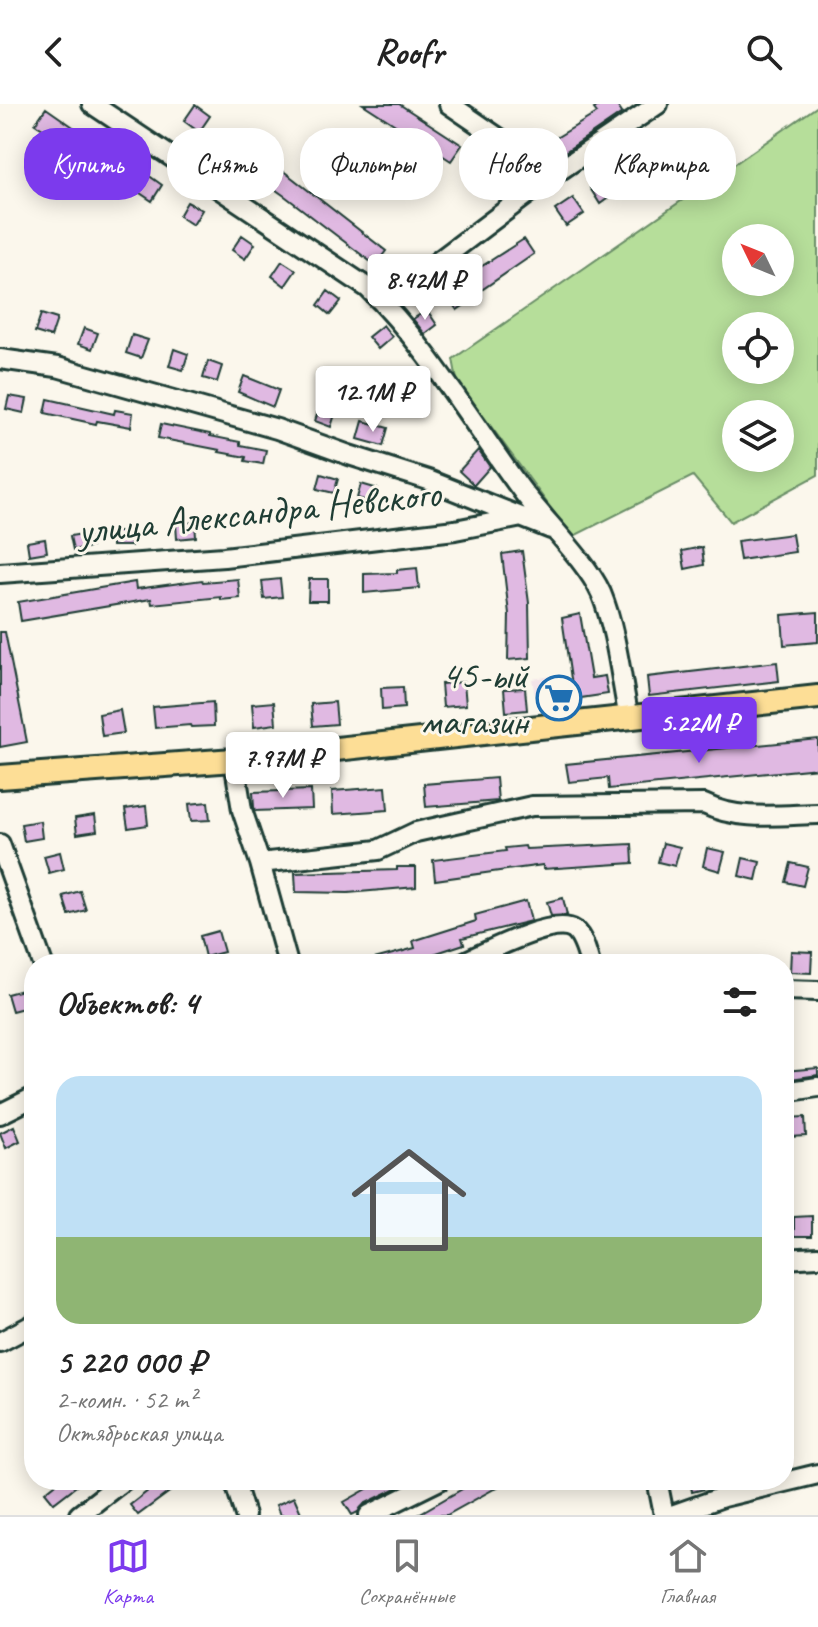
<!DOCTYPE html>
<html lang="ru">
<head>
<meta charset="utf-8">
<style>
  :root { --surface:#fff; --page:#f6f6f6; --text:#222; --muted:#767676; --line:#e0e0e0; --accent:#7c3aed }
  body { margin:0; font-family:Caveat,sans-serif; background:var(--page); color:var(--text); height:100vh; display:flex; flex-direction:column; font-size:30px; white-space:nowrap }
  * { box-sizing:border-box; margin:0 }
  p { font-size:26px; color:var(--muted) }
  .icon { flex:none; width:44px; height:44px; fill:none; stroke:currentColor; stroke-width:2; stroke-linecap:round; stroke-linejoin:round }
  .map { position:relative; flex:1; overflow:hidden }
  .panel { position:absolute; left:24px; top:850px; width:770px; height:536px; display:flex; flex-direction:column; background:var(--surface); border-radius:32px; box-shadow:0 4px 20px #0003 }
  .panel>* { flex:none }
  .guide { position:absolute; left:24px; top:24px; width:770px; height:72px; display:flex; gap:16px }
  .needle { width:52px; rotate:313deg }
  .controls { position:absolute; left:722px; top:120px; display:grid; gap:16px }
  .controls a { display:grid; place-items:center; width:72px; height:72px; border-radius:50%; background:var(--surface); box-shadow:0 4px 20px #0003; font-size:40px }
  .price { position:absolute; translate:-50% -68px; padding:0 18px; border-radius:8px; background:#fff; color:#222; font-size:26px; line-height:52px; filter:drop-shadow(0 2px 4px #0008) }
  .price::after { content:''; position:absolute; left:50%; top:48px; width:24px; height:18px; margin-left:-12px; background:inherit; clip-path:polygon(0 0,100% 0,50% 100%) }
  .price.active { background:var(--accent); color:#fff }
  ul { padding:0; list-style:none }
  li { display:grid; align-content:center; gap:16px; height:424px; padding:0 32px }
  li+li { border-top:2px solid var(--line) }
  li span { display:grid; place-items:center; height:248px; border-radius:24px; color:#555 }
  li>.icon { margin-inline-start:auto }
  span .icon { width:144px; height:144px; fill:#fffc; stroke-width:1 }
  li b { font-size:34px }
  h2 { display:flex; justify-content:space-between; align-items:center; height:96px; padding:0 32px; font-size:34px }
  .pill { padding:0 28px; border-radius:32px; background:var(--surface); box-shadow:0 4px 20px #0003; font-size:28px; line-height:72px }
  .pill.active { background:var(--accent); color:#fff }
  header { display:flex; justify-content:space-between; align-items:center; height:104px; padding:0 32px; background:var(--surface); font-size:36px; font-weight:700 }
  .tabs { display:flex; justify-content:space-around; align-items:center; height:112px; border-top:2px solid var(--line); background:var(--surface); font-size:22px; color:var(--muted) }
  .tabs a { display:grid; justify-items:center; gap:4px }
  .tabs .active { color:var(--accent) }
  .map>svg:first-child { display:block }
  .built { fill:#f3e4e9 }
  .green { fill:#b6de9a; stroke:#6a8e67; stroke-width:2; fill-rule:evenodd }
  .building { fill:#e0b9e2; stroke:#1f3d34; stroke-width:2 }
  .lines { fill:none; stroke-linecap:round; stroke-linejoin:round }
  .minor-casing { stroke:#1f3d34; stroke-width:24 }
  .major-casing { stroke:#1f3d34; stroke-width:28 }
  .minor { stroke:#fbf7ec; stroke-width:18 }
  .major { stroke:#fdde96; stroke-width:22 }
  .labels { text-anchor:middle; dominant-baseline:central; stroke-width:6; stroke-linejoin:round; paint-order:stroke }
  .street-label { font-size:40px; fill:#1f3d34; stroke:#fbf7ec }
  .poi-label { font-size:40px; fill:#1f3d34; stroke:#fbf7ec; text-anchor:end }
</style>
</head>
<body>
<header><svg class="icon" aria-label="back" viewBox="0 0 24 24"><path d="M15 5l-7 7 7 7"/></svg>Roofr<svg class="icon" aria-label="search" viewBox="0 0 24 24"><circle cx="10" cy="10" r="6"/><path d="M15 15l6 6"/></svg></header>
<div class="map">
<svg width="818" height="1411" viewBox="0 0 818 1411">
  <rect width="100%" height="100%" fill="#fbf7ec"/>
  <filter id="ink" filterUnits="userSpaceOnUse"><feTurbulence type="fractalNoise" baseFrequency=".0125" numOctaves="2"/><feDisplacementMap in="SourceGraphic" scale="16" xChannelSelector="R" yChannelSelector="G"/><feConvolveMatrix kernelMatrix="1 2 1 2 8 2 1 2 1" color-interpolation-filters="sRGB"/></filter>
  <g filter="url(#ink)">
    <!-- built -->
    <path class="built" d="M560 571 564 593 536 597 532 575Z"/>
    <!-- green -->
    <path class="green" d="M818 2V371L731 418 693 372 572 433 457 276 453 255ZM736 134H780V178H736ZM736 222H780V266H736ZM736 310H780V354H736Z"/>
    <!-- building -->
    <path class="building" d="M363 0H399L462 41 451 57Z
      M601 0H616L622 9 556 54 546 40 597 9 594 5Z
      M195 1 210 12 199 28 184 17Z
      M46 4 89 34 79 48 35 20Z
      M225 28 286 69 386 147 375 161 286 93 214 42Z
      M660 28 671 44 643 63 646 67 600 100 590 84 645 45 642 40Z
      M105 44 119 53 108 69 94 60Z
      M148 71 162 81 152 97 137 87Z
      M573 94 584 110 566 122 555 106Z
      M187 98 202 106 193 121 179 112Z
      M242 131 255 140 245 155 232 146Z
      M524 135 534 150 473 192 475 194 457 206 446 190 478 169 476 166Z
      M282 157 296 166 285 182 272 172Z
      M328 187 341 197 330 211 318 201Z
      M427 206 437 221 425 230 413 215Z
      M41 210 57 215 51 233 35 228Z
      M383 221 392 233 378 245 368 233Z
      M84 224 98 229 92 245 78 240Z
      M132 231 148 236 141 254 126 249Z
      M174 245 188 250 183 266 169 262Z
      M208 257 222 262 217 278 203 274Z
      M244 272 279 286 273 303 238 288Z
      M9 292 27 295 24 309 6 305Z
      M48 295 114 310 115 306 133 309 131 323 97 317 96 320 45 309Z
      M321 299 337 304 331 323 315 317Z
      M363 317 388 324 383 342 358 335Z
      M161 320 210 330V332L240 338V341L266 346 263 360 245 357 246 353 219 348 220 346 158 334Z
      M478 346 490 363 474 381 459 367Z
      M321 370 338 375 334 389 317 385Z
      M361 380 378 385 374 399 357 394Z
      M195 418 196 433 177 435 176 420Z
      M112 428H130L131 442H112Z
      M89 429 91 443 73 446 70 432Z
      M792 430 795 448 740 456 737 437Z
      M45 435 47 448 29 451 27 438Z
      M702 443 704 461 685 465 682 447Z
      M522 447 529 499 530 554 508 556 509 510 502 450Z
      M417 464 419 484 364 489V470L397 469V466Z
      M238 475 240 494 221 496V493L152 500 151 495 21 517 18 498 135 478 136 485 202 476 203 478Z
      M280 475 282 493 264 495 262 477Z
      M309 475H328V497H308Z
      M818 508V538L784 541 782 511Z
      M580 510 591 574 605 572 608 590 574 595 562 514Z
      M0 528H5L27 638 0 643Z
      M777 558 779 577 649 592 647 573Z
      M464 578 466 601 443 603 441 580Z
      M403 583 404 604 382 606 381 584Z
      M525 584 527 606 506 608 504 585Z
      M213 598 214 622 191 623 190 621 155 624 153 603Z
      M274 598 276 620 254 623 252 600Z
      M335 598 337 620 313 622 311 600Z
      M120 606 124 629 102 632 99 610Z
      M818 635V664L609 685 608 674 569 678 566 660Z
      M496 674 498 697 426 703 424 680Z
      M386 683 388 706 333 710 332 687Z
      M311 686 312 705 255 707 254 703 253 688Z
      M208 698 210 716 191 717 189 700Z
      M146 702 148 721 128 724 125 705Z
      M95 711 97 727 77 730 75 714Z
      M40 717 42 734 24 737 21 720Z
      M663 739 680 743 675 762 658 758Z
      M632 740 633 759 543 765V761L435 776 433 756 506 747 505 744 525 742 526 745Z
      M707 744 725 748 720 767 703 762Z
      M60 748 64 765 49 769 44 752Z
      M743 754 760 758 756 776 739 772Z
      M791 759 808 763 803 782 786 778Z
      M397 763H416V783L348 789 296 788 295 769 397 766Z
      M80 787 86 806 69 811 63 792Z
      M563 794 567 811 551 812 547 798Z
      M526 797 531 817 462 834 464 840 403 860H368L367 857 415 844 413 837 476 817 475 811Z
      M218 827 224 848 205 853 200 832Z
      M791 847 812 848 811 869 790 868Z
      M22 886 27 903 12 907 7 890Z
      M818 964V971L784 976V967Z
      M805 1013 806 1032 789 1033 787 1014Z
      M14 1022 20 1037 6 1044 0 1029Z
      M812 1112V1132H794V1113Z
      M60 1376H84L54 1399 45 1388Z
      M162 1376H170L176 1383 138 1411 130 1401Z
      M383 1376H413L364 1400 358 1408 352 1411 344 1398Z
      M478 1376H510L447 1411H417Z
      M690 1376H725V1380L692 1388Z
      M294 1393 302 1411H280L276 1401Z"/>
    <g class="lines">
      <!-- minor casing -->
      <g class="minor-casing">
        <path id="minor" d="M92 0 368 184C428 242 473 321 523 388 545 417 587 458 601 489 616 525 621 575 629 614
          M449 0 553 71
          M383 199 553 71 658 0
          M0 255 57 263 277 325 349 351 428 376 551 425
          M0 469 224 453 455 426 522 413
          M234 656 242 706 260 759 288 860
          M0 740 43 860
          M260 759 378 746 416 728 532 702 704 700C738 717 780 711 818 710
          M460 860C482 850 554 812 574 826 583 833 587 849 590 860
          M784 886 818 887
          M784 988 818 983
          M0 1010 34 993
          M784 1155 818 1153
          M0 1238 34 1220
          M234 1376 245 1411
          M657 1376 664 1411
          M79 1411 124 1376
          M369 1411 440 1376
          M672 1411 723 1393 818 1370"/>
      </g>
      <!-- major casing -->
      <g class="major-casing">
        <path id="major" d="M0 673 234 656 818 593"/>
      </g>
      <!-- minor -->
      <use href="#minor" class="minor"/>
      <!-- major -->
      <use href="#major" class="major"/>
    </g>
  </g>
  <!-- icons -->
  <defs>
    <g id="supermarket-ring" transform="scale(2.3)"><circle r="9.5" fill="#fbf7ec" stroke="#1f6fb2" stroke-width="1.5"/><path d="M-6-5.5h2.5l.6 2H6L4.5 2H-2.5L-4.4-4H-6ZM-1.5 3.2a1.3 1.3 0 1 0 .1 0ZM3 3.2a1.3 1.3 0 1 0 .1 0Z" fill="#1f6fb2"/></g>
  </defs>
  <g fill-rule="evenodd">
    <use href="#supermarket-ring" x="559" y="594"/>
  </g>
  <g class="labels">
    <!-- street labels -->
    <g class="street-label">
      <text transform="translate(259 408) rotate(-6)">улица Александра Невского</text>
    </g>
    <!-- poi labels -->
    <g class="poi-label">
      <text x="528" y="571">45-ый<tspan x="528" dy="46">магазин</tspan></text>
    </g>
  </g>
</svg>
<div class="controls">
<a><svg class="needle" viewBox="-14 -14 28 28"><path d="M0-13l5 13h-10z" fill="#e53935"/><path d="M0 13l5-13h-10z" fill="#767676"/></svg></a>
<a><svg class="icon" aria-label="locate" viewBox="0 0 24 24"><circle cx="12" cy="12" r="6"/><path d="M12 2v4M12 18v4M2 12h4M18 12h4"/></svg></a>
<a><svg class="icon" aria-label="layers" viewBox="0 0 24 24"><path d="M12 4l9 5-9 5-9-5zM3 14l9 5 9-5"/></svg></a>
</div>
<b class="price" style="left:425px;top:218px">8.42M ₽</b>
<b class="price" style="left:373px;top:330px">12.1M ₽</b>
<b class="price active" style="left:699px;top:661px">5.22M ₽</b>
<b class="price" style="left:283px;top:696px">7.97M ₽</b>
<div class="guide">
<a class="pill active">Купить</a>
<a class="pill">Снять</a>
<a class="pill">Фильтры</a>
<a class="pill">Новое</a>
<a class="pill">Квартира</a>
</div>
<section class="panel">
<h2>Объектов: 4<svg class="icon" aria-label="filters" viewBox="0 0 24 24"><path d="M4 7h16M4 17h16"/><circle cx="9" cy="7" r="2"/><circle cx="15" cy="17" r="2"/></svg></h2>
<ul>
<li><span style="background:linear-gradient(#bfe0f5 65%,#8fb573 0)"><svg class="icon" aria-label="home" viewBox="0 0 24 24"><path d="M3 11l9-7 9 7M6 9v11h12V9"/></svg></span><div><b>5 220 000 ₽</b><p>2-комн. · 52 m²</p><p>Октябрьская улица</p></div></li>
</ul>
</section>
</div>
<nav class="tabs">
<a class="active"><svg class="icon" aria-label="map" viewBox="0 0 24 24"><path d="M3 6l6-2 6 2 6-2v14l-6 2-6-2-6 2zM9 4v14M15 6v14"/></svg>Карта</a>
<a><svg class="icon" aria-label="saved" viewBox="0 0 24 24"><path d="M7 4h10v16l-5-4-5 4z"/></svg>Сохранённые</a>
<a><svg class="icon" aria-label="home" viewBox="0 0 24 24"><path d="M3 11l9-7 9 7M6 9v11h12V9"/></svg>Главная</a>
</nav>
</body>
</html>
